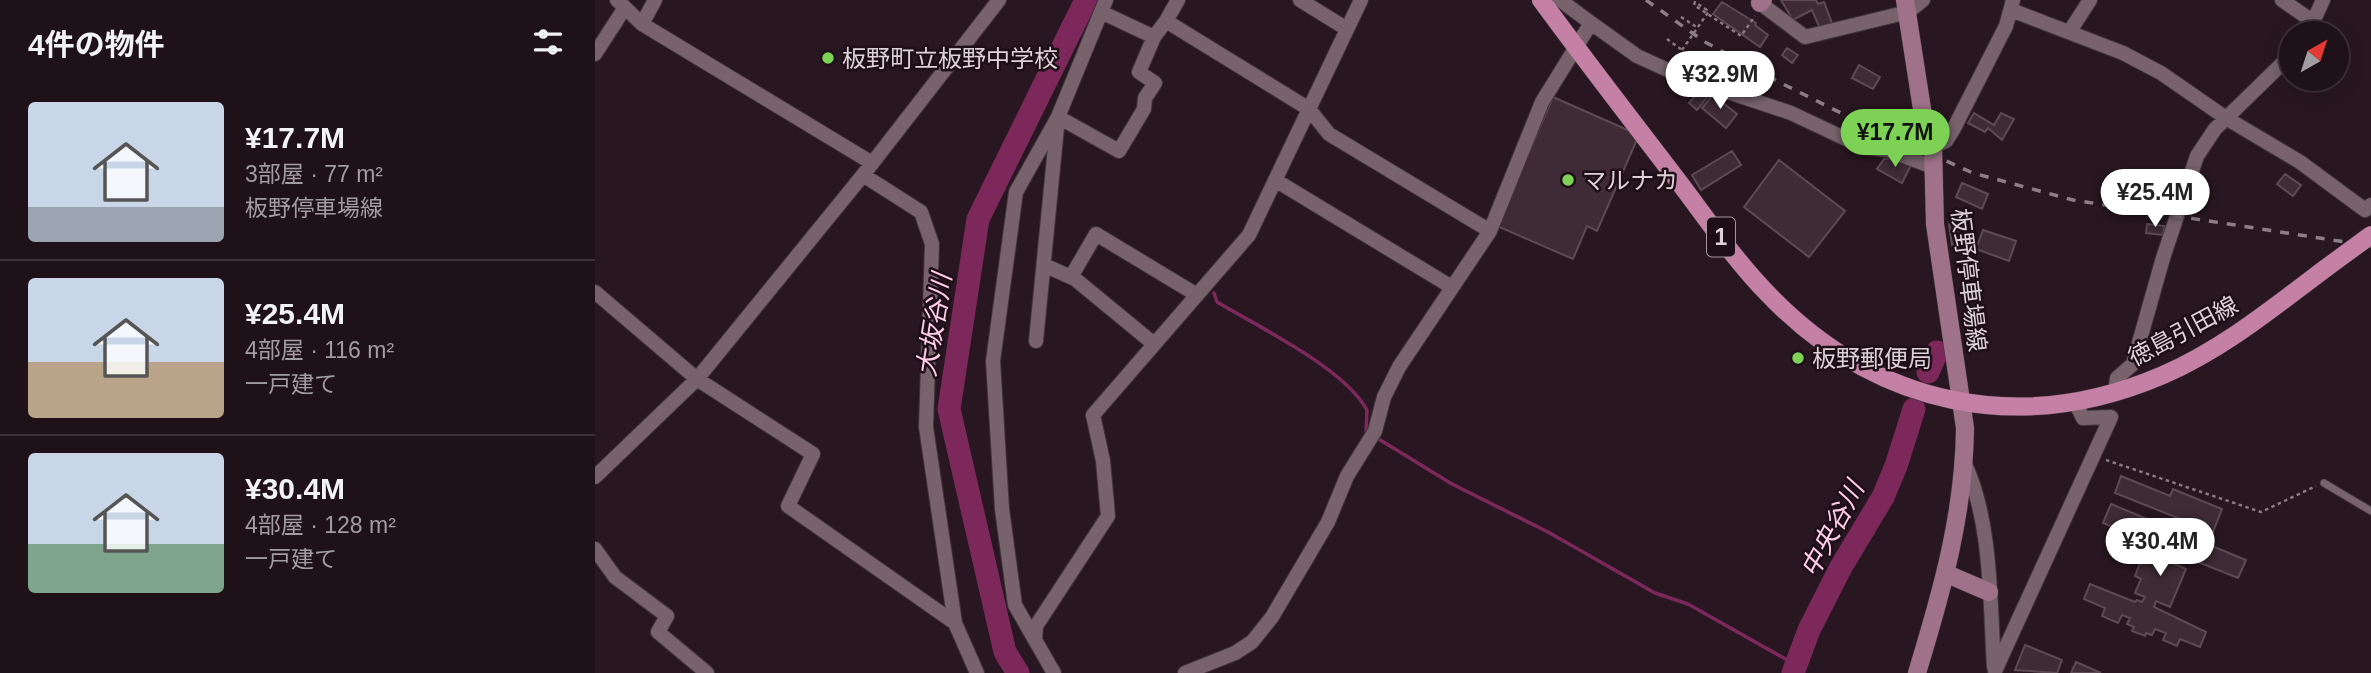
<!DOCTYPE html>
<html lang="ja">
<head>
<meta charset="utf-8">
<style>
  :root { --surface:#1e1118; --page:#2b1f25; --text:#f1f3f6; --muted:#a19da2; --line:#3c3137; --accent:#7dd154 }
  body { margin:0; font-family:Arial,"Noto Sans JP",sans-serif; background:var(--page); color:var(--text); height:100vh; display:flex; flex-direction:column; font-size:26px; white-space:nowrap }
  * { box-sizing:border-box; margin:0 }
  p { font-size:23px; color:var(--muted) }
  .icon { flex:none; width:38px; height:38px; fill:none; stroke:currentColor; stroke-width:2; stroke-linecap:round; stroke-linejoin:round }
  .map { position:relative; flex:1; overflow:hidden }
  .details { display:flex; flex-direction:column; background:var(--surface); width:595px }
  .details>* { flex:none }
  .needle { width:46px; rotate:39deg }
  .fabs { position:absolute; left:1684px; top:21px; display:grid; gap:14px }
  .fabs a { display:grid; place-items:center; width:70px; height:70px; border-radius:50%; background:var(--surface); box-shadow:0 4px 18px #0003,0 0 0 2px var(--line); font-size:35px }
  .price { position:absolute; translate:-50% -60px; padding:0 16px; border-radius:24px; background:#fff; color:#222; font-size:23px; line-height:46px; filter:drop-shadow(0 2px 4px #0008) }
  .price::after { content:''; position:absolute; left:50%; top:42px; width:21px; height:16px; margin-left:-10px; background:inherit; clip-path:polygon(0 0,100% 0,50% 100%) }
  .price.selected { background:var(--accent); color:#111 }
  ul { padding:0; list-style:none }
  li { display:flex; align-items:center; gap:21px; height:175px; padding:0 28px }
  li+li { border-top:2px solid var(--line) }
  li span { display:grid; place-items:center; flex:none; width:196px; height:140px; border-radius:7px; color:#555 }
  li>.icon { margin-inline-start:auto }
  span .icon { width:84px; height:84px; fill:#fffc; stroke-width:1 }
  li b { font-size:30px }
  h2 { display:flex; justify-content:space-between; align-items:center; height:84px; padding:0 28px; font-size:30px }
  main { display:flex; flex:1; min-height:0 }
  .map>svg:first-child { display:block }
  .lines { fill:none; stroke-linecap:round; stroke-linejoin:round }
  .stream { stroke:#7c285b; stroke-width:3.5 }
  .river { stroke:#7c285b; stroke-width:23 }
  .building { fill:#3e2b35; stroke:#5e4a54; stroke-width:2 }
  .lane-casing { stroke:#41343b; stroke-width:9 }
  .street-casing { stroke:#41343b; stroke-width:16 }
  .secondary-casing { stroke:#41343b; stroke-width:19 }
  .primary-casing { stroke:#41343b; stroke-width:19 }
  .path { stroke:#897b82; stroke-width:2.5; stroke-dasharray:3.5 3.5; stroke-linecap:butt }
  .lane { stroke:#78636d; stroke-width:7 }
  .street { stroke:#78636d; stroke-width:14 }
  .secondary { stroke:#9f7289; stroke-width:18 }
  .primary { stroke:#c581a5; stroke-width:18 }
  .rail { stroke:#8c7e85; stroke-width:3.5; stroke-dasharray:9 9; stroke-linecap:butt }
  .primary-bridge-casing { stroke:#41343b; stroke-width:19; stroke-linecap:butt }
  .path-bridge { stroke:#897b82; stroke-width:2.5; stroke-dasharray:3.5 3.5; stroke-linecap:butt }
  .primary-bridge { stroke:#c581a5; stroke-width:18 }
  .poi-dot { fill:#7dd154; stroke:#1e0e17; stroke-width:2.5 }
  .labels { text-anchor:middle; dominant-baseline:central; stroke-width:5; stroke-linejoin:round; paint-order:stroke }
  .shield { fill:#1e0e17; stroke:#a4969d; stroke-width:2 }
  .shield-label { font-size:23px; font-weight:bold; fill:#ddd1d7 }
  .poi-label { font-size:24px; fill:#ddd1d7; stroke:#1e0e17; text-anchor:start }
  .street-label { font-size:24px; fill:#ddd1d7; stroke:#1e0e17 }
  .water-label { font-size:26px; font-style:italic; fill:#ffcee6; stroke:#1e0e17 }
</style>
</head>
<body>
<main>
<section class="details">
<h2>4件の物件<svg class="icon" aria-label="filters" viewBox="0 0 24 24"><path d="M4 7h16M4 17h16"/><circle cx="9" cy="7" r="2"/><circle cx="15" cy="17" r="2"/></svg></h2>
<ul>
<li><span style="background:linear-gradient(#c9d6e8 75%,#9aa5b1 0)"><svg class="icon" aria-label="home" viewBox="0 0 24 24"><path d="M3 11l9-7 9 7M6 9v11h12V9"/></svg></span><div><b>¥17.7M</b><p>3部屋 · 77 m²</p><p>板野停車場線</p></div></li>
<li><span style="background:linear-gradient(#c9d6e8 60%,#b9a48a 0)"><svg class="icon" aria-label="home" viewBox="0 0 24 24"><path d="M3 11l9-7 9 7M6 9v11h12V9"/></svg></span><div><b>¥25.4M</b><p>4部屋 · 116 m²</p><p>一戸建て</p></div></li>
<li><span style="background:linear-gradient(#c9d6e8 65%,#7fa58c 0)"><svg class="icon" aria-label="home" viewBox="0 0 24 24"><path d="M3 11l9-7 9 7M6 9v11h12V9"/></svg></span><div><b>¥30.4M</b><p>4部屋 · 128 m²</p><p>一戸建て</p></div></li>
</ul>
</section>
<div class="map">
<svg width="1776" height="673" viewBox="0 0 1776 673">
  <rect width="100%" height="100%" fill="#281720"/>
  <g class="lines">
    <!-- stream -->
    <path class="stream" d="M619 293 622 302C664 327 749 368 772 410L771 431 775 433
      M782 438 857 484 953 532 1060 593 1093 604 1201 665"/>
    <!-- river -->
    <path class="river" d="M1333 372 1342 352
      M423 673 410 652 354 409 383 219 491 0
      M1198 673 1214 630 1246 567 1288 497 1301 466 1319 409"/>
  </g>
  <!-- building -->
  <path class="building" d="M1186 0H1221L1223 4 1229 2 1238 26 1226 31 1217 10 1198 20Z
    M1127 2 1161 23 1160 25 1173 35 1165 47 1118 14Z
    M1192 48 1203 55 1197 63 1187 55Z
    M1264 65 1285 77 1278 89 1257 78Z
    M1105 90 1113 96 1102 110 1094 103Z
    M1118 95 1142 114 1131 128 1107 108Z
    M958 97 1044 135 1002 231 992 226 978 259 902 226Z
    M1379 113 1399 125 1406 113 1419 119 1407 140 1393 128 1390 132 1373 123Z
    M1137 151 1146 165 1106 190 1097 175Z
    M1289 159H1302L1316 165 1307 183 1282 169Z
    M1184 160 1250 211 1214 257 1149 207Z
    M1690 174 1706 185 1698 196 1682 184Z
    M1367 183 1393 194 1387 209 1361 197Z
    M1369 221 1372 243 1357 245 1354 224Z
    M1552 224 1570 226 1568 235 1551 233Z
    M1388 230 1421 241 1414 261 1381 249Z
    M1526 476 1575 496 1578 489 1627 509 1618 532 1520 493Z
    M1516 504 1651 560 1643 578 1600 561 1601 556 1591 552 1589 556 1584 554 1580 564 1591 569 1575 607 1561 601 1559 607 1611 632 1605 647 1585 639 1582 646 1568 640 1571 633 1560 629 1557 635 1551 633 1550 636 1537 631 1539 627 1532 624 1535 618 1527 615 1523 623 1507 616 1510 608 1489 599 1495 584 1540 602 1542 600 1547 602 1550 597 1540 593 1546 579 1540 576 1547 558 1553 561 1556 554 1567 559 1571 549 1565 546 1567 542 1558 538 1556 543 1508 523Z
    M1430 645 1467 660 1462 673 1420 670Z
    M1481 662 1506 673H1476Z"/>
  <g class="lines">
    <!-- lane casing -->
    <g class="lane-casing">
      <path id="lane" d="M1729 483 1776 511"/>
    </g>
    <!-- street casing -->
    <g class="street-casing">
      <path id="street" d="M22 0 47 24 277 163
        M705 0 752 29
        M1687 0 1720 23
        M1165 3 1210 37 1313 12 1328 0
        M1416 10 1528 53 1566 73 1631 118 1705 162 1770 210 1776 205
        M506 12 559 37 571 21 714 109 734 134 895 231
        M571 21 583 0
        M996 23 1042 56 1088 77 1196 113 1268 147 1292 150 1338 167
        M47 24 60 0
        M1475 31 1495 0
        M1713 33 1728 0
        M0 54 29 9
        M1338 147 1351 141 1358 130 1411 26 1418 0
        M268 175 326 212 337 244 331 427 360 623 382 673
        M680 180 855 286
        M449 265 480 279 559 344
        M476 277 501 234 602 295
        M0 292 102 379 218 454 193 506 360 623
        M441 341 463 117 511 0
        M1520 393 1522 378 1538 364 1568 258 1602 156 1620 129 1696 55
        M1369 462C1397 520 1395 604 1399 667
        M0 477 102 379 268 175 404 0
        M0 549 20 577 72 616 63 632 112 673
        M440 640 420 605 407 509 398 361 421 192 463 117 524 151 549 109 550 98 560 83 544 72 559 37
        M1400 671 1516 417 1488 418 1480 402
        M459 673 440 640 441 626 513 516 508 461 498 415 654 235 766 0
        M590 673 640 653 657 642 677 617 733 522 752 476 780 431 789 397 804 367 895 231 947 102 996 23 965 0"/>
    </g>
    <!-- secondary casing -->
    <g class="secondary-casing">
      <path id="secondary" d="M1310 0 1330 128 1338 147 1340 224 1370 428C1369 514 1347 591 1322 673
        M1165 3 1168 0
        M1352 574 1394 592"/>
    </g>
    <!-- primary casing -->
    <g class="primary-casing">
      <path id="primary" d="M946 0C990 60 1035 118 1080 177 1110 216 1138 258 1172 293 1280 406 1424 437 1568 375 1628 349 1679 307 1731 268"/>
    </g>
    <!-- path -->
    <path class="path" d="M1112 10 1100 2 1099 5 1146 36 1160 16
      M1086 17 1103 28
      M1072 39 1087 50
      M1511 460 1666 512 1721 486"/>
    <!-- lane -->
    <use href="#lane" class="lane"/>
    <!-- street -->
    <use href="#street" class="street"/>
    <!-- secondary -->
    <use href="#secondary" class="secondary"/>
    <!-- primary -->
    <use href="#primary" class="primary"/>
    <!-- rail -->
    <path class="rail" d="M1051 0 1110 42 1182 81 1262 121 1378 173 1478 200 1776 246"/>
    <!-- primary-bridge casing -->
    <g class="primary-bridge-casing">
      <path id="primary-bridge" d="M1731 268 1776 235"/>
    </g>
    <!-- path-bridge -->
    <path class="path-bridge" d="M1087 50 1114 11 1112 10"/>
    <!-- primary-bridge -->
    <use href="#primary-bridge" class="primary-bridge"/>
  </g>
  <!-- markers -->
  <g class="poi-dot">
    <circle cx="233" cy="58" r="7"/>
    <circle cx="973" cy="180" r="7"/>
    <circle cx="1203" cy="358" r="7"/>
  </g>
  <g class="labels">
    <!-- shield labels -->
    <rect class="shield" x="1112" y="217.5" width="28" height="39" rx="5"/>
    <g class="shield-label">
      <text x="1126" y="237">1</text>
    </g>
    <!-- poi labels -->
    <g class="poi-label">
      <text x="247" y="58">板野町立板野中学校</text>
      <text x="987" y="180">マルナカ</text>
      <text x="1217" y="358">板野郵便局</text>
    </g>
    <!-- street labels -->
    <g class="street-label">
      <text transform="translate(1374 280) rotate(83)">板野停車場線</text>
      <text transform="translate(1588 331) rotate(-28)">徳島引田線</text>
    </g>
    <!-- water labels -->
    <g class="water-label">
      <text transform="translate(339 325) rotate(-81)">大坂谷川</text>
      <text transform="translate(1237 529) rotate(-62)">中央谷川</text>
    </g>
  </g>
</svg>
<div class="fabs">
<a><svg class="needle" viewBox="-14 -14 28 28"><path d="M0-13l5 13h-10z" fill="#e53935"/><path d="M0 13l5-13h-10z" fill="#a19da2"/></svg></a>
</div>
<b class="price" style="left:1125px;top:111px">¥32.9M</b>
<b class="price selected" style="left:1300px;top:169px">¥17.7M</b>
<b class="price" style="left:1560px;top:229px">¥25.4M</b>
<b class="price" style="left:1565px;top:578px">¥30.4M</b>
</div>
</main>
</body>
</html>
